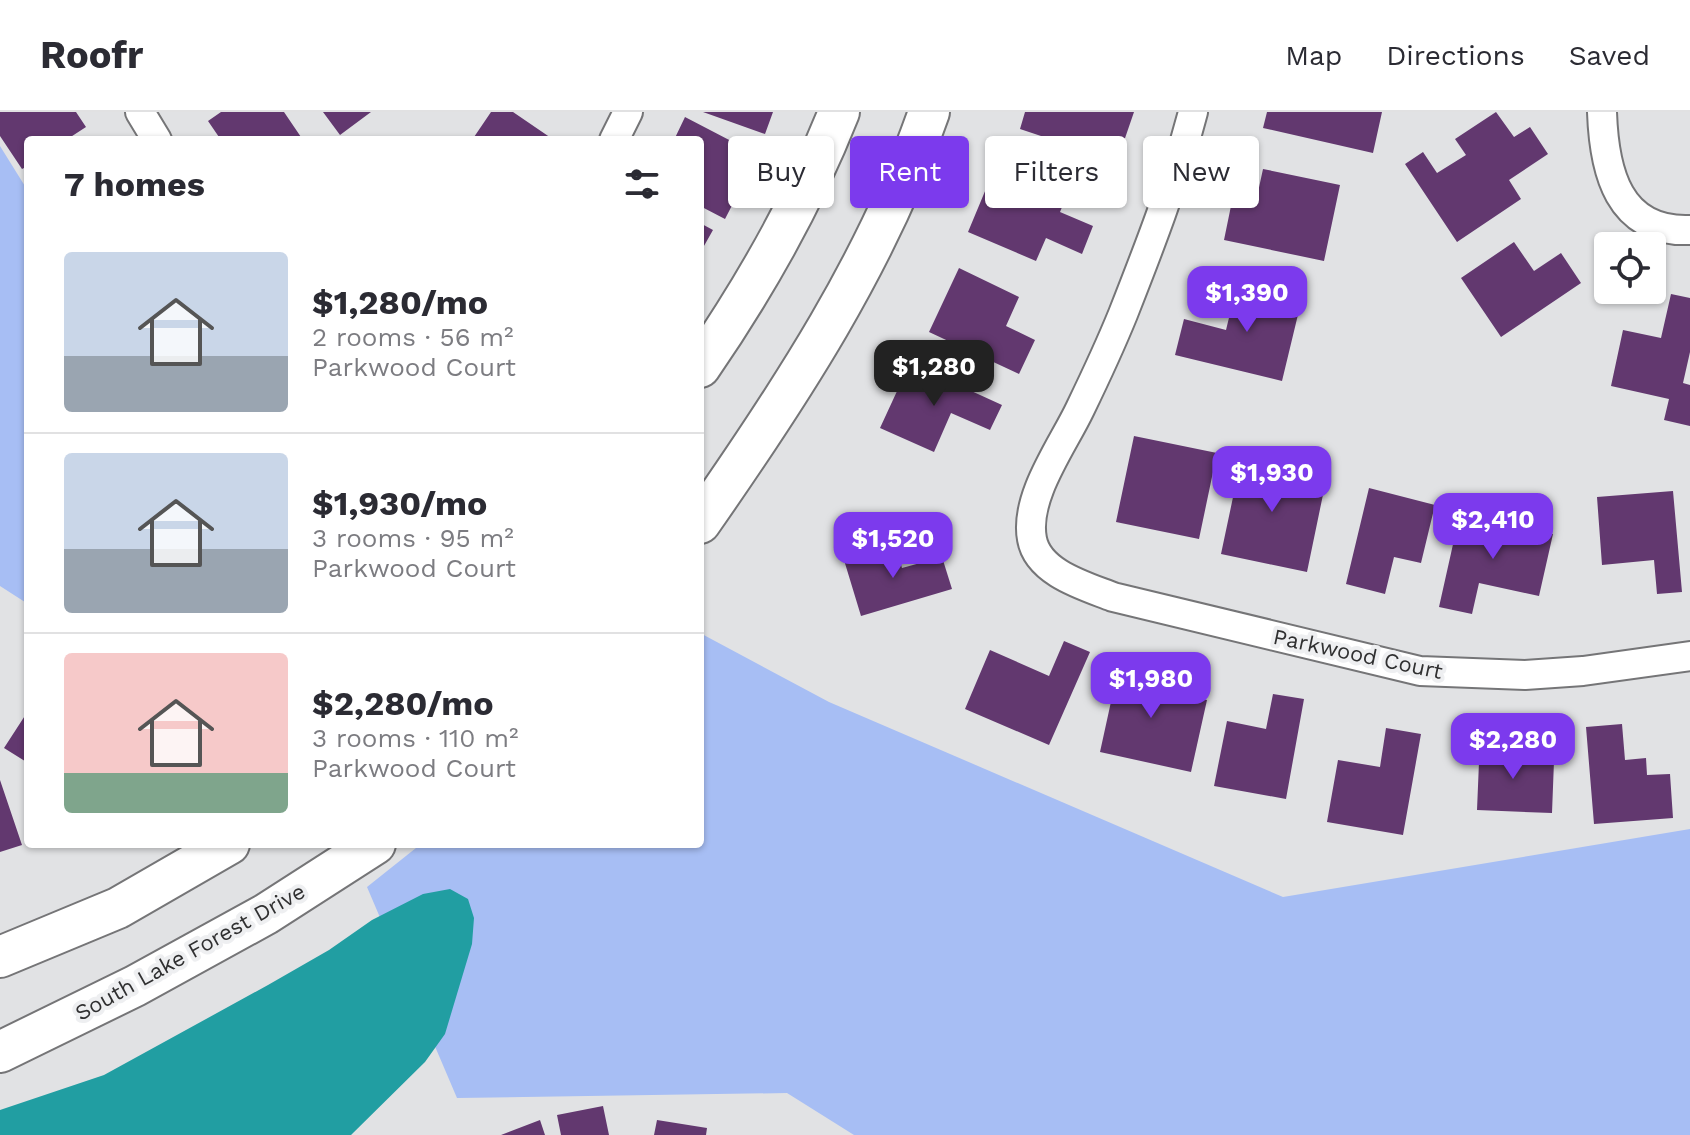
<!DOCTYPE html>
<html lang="en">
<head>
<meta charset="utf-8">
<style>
  :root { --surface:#fff; --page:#f2f2f3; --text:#2b2b33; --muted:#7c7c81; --line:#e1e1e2; --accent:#7c3aed }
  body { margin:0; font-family:"Work Sans",sans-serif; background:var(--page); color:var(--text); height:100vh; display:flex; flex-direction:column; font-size:30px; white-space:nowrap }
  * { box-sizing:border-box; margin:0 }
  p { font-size:26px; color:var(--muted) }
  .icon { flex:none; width:44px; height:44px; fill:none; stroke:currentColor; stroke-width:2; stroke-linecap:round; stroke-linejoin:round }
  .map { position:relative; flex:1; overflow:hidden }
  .sheet { position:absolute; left:24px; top:24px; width:680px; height:712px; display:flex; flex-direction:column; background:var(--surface); border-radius:8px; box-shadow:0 2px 6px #0004 }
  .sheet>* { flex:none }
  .top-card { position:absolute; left:728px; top:24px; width:760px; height:72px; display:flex; gap:16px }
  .buttons { position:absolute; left:1594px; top:120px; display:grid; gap:16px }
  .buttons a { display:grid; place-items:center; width:72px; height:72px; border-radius:8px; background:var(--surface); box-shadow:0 2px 6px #0004; font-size:40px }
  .price { position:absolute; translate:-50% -68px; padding:0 18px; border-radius:16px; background:var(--accent); color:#fff; font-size:26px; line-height:52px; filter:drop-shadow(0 2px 4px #0008) }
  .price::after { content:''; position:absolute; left:50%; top:48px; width:24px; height:18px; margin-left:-12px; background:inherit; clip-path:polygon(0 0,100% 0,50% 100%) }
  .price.active { background:#222; color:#fff }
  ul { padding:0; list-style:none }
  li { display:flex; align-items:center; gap:24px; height:200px; padding:0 40px }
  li+li { border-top:2px solid var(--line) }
  li span { display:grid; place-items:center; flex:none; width:224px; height:160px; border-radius:8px; color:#555 }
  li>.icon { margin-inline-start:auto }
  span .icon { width:96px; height:96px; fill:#fffc; stroke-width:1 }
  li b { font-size:34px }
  h2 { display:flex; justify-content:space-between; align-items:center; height:96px; padding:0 40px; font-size:34px }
  .tag { padding:0 28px; border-radius:8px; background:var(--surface); box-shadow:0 2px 6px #0004; font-size:28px; line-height:72px }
  .tag.active { background:var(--accent); color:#fff }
  header { display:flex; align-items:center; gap:48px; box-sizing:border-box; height:112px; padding:0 40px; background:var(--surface); border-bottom:2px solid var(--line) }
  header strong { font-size:38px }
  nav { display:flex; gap:44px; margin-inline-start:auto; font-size:28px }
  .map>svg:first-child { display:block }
  .green { fill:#a7bef4 }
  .water { fill:#219ea2 }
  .building { fill:#62386f }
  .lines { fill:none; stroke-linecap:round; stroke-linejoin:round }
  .minor-casing { stroke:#757577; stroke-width:32 }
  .secondary-casing { stroke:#757577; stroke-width:44 }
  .minor { stroke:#fff; stroke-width:28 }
  .secondary { stroke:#fff; stroke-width:40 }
  .labels { text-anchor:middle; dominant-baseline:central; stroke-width:8; stroke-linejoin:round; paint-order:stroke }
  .street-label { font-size:22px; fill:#303031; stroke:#eeeff1 }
</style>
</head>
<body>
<header>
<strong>Roofr</strong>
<nav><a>Map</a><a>Directions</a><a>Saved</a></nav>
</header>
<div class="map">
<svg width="1690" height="1023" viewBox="0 0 1690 1023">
  <rect width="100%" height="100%" fill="#e1e2e4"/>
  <!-- green -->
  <path class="green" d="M0 34 28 79V492L0 474Z
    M700 521 829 590 1283 785 1690 717V1023H854L787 981 457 986 367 775 421 732H700Z"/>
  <!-- water -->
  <path class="water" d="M450 777 468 787 474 806 472 832 445 922 425 950 351 1023H0V998L104 963 268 873 329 838 372 808 423 782Z"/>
  <!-- building -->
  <path class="building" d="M0 0H76L86 15 66 28H28V54L22 57 0 24Z
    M221 0H284L303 28H221L208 9Z
    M323 0H371L340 23Z
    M491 0H513L554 28H472Z
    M703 0H773L765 22Z
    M1025 0H1134L1123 32 1101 24 1095 42 1020 17Z
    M1267 0H1382L1373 41 1263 16Z
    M1496 0 1514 25 1530 15 1548 42 1509 68 1521 87 1457 130 1405 52 1423 40 1437 61 1466 43 1455 27Z
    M685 5 758 43 725 107 700 94V28H674Z
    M1003 36 1074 66 1060 100 1093 114 1082 142 1046 126 1036 149 968 120Z
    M1263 57 1340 73 1324 149 1224 128 1232 89 1255 94Z
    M700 111 713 118 700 141Z
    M1514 130 1534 159 1561 141 1581 171 1501 225 1461 166Z
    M959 156 1019 185 1006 214 1035 228 1019 262 929 220Z
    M1238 169 1302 186 1282 269 1175 243 1184 207 1226 218Z
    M1671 182 1690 186V240L1683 271 1690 273V314L1664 308 1669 287 1611 274 1623 218 1661 226Z
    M910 251 1002 293 990 318 951 301 934 340 880 316Z
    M1134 324 1217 341 1199 427 1116 410Z
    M1243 338 1293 349 1289 365 1325 373 1307 460 1221 442Z
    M1369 376 1435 393 1421 451 1394 445 1385 482 1346 472Z
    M1673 379 1682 480 1657 482 1654 448 1602 453 1597 385Z
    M1460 401 1553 422 1539 484 1479 471 1472 502 1439 495Z
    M895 433 902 456 942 445 952 477 861 504 844 448Z
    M1064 529 1090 540 1049 633 965 597 990 538 1049 564Z
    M1121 544 1153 551 1148 575 1207 588 1191 660 1100 640Z
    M1273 582 1304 587 1286 687 1214 674 1227 609 1266 617Z
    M28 599V651L4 636Z
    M1622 612 1625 648 1646 646 1647 663 1670 662 1673 706 1594 712 1586 615Z
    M1386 616 1421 622 1403 723 1327 710 1338 648 1380 655Z
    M1480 626 1508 627 1507 648 1554 649 1552 701 1477 698Z
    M0 668 22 733 0 740Z
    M603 994 609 1023H561L557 1003Z
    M540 1008 545 1023H501Z
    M657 1008 707 1016 706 1023H654Z"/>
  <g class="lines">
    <!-- minor casing -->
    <g class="minor-casing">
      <path id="minor" d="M140 0 157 28
        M1193 0C1175 69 1149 136 1123 202 1110 234 1095 266 1080 297 1063 333 1024 385 1032 427 1038 461 1085 474 1113 485L1420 559 1525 563 1583 559 1690 544
        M1602 0C1604 59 1618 121 1690 118
        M614 28 628 0"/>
    </g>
    <!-- secondary casing -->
    <g class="secondary-casing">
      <path id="secondary" d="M700 255C755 175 803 91 839 0
        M700 411C790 282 877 150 929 0
        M0 845 118 796 229 732
        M0 940 135 874 266 802 375 732"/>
    </g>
    <!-- minor -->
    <use href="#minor" class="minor"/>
    <!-- secondary -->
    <use href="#secondary" class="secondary"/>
  </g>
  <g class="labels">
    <!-- street labels -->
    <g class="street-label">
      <text transform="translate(1358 542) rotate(12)">Parkwood Court</text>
      <text transform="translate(190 840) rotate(-29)">South Lake Forest Drive</text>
    </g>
  </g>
</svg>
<div class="buttons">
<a><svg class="icon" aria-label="locate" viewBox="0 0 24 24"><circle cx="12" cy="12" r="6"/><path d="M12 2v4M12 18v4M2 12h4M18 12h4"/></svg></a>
</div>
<b class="price" style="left:1247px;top:222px">$1,390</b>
<b class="price active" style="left:934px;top:296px">$1,280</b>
<b class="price" style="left:1272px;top:402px">$1,930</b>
<b class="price" style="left:1493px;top:449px">$2,410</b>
<b class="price" style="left:893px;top:468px">$1,520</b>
<b class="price" style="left:1151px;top:608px">$1,980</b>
<b class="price" style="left:1513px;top:669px">$2,280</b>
<div class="top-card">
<a class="tag">Buy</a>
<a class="tag active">Rent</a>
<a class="tag">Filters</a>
<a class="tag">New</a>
</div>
<section class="sheet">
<h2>7 homes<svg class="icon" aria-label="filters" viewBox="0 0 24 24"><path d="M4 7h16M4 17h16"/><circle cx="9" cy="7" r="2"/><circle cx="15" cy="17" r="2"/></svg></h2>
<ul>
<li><span style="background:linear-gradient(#c9d6e8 65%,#9aa5b1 0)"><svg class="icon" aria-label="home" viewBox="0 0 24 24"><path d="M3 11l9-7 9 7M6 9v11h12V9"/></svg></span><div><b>$1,280/mo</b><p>2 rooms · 56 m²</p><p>Parkwood Court</p></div></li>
<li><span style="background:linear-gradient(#c9d6e8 60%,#9aa5b1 0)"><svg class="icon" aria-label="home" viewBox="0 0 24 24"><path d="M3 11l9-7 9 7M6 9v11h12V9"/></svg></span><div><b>$1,930/mo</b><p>3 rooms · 95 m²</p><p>Parkwood Court</p></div></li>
<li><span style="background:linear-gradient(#f6c9c9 75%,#7fa58c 0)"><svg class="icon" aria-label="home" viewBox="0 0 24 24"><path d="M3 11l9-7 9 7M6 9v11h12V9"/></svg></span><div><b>$2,280/mo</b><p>3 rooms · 110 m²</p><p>Parkwood Court</p></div></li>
</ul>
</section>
</div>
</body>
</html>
